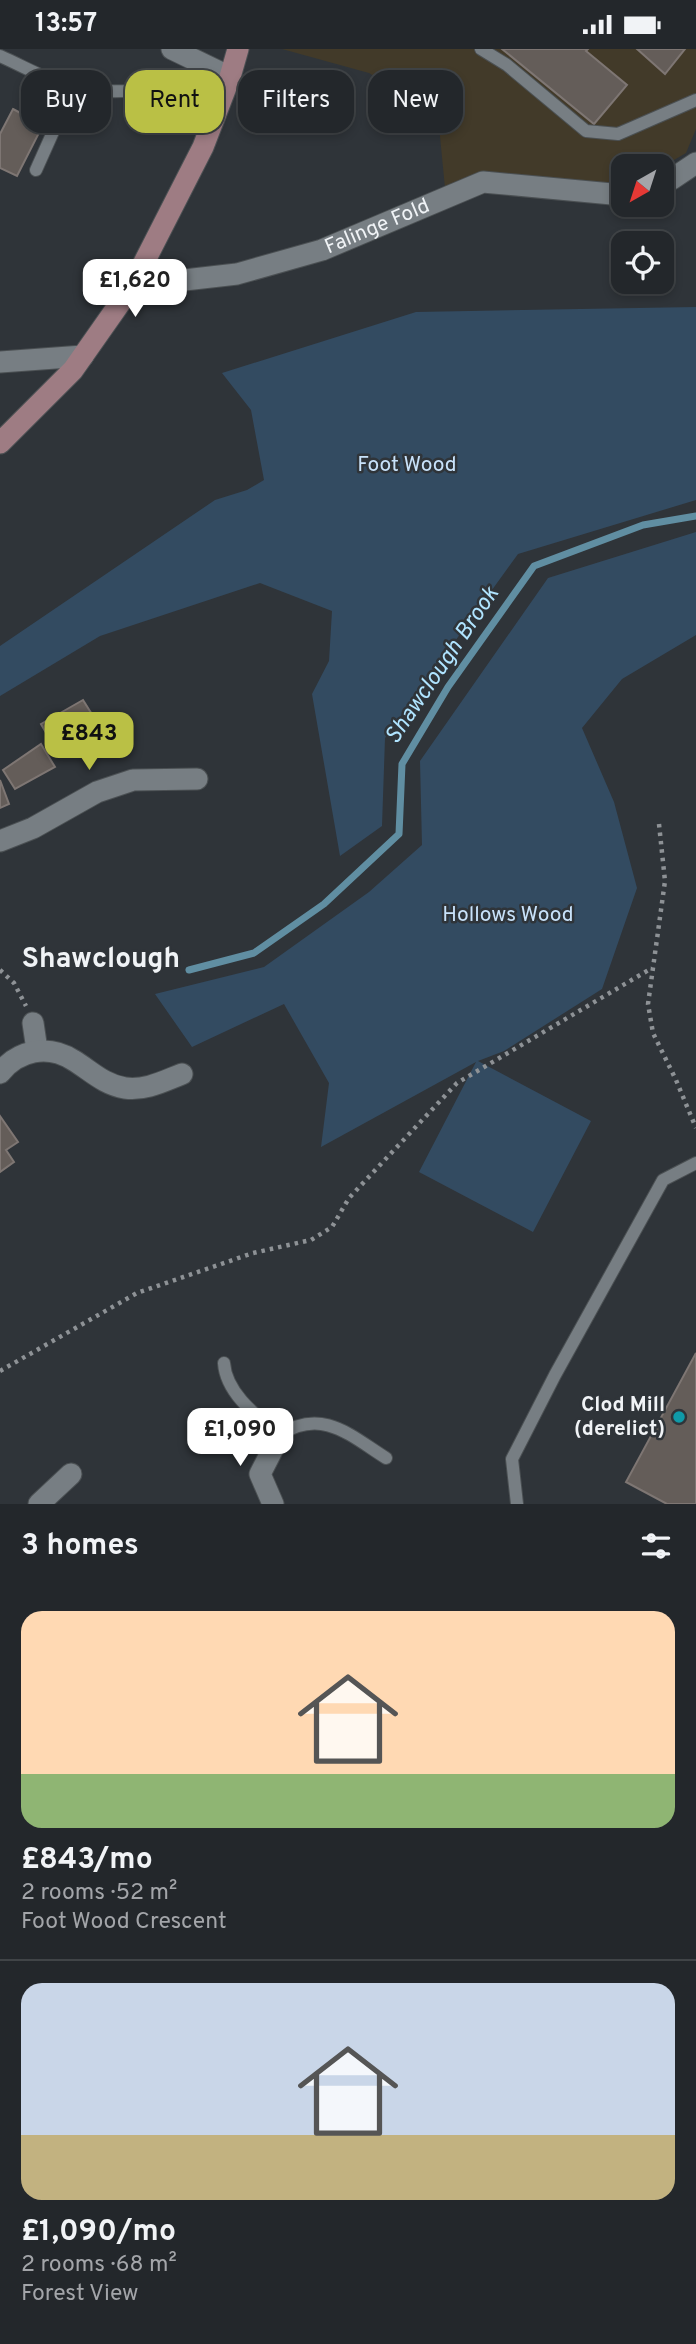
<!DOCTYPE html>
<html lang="en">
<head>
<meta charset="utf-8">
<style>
  :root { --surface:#23272b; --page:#2f3337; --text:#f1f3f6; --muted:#a3a5a9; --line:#404447; --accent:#bac045 }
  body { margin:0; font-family:Overpass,sans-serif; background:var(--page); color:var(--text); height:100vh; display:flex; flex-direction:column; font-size:26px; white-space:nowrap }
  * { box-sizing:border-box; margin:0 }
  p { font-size:23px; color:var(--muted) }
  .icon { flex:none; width:38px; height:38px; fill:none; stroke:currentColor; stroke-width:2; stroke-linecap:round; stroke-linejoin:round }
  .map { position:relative; height:1455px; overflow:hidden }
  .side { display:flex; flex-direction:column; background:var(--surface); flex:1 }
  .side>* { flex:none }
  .banner { position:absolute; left:21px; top:21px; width:654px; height:63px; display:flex; gap:14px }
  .needle { width:46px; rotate:219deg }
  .fabs { position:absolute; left:611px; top:105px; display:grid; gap:14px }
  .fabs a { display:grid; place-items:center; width:63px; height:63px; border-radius:14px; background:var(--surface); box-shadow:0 4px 10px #0003,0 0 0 2px var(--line); font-size:35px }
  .price { position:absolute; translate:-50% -60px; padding:0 16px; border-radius:14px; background:#fff; color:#222; font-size:23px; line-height:46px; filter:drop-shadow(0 2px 4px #0008) }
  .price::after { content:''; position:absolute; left:50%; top:42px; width:21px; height:16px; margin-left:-10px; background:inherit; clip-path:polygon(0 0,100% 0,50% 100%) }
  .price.on { background:var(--accent); color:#111 }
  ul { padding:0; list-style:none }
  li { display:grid; align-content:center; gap:14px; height:371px; padding:0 21px }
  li+li { border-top:2px solid var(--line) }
  li span { display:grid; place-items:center; height:217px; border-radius:21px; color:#555 }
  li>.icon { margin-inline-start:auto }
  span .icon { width:126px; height:126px; fill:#fffc; stroke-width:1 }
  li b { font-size:30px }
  h2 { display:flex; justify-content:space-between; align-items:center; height:84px; padding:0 21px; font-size:30px }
  .pill { padding:0 24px; border-radius:21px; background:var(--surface); box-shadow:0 4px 10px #0003,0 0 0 2px var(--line); font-size:24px; line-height:63px }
  .pill.on { background:var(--accent); color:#111 }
  .status { display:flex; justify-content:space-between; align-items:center; height:49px; padding:0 35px; background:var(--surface); direction:ltr }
  .status svg { height:19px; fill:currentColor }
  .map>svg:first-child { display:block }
  .education { fill:#423a29 }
  .green { fill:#334b61 }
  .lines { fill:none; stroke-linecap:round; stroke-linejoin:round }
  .stream { stroke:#608ea2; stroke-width:7 }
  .building { fill:#645d59; stroke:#7e7673; stroke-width:2 }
  .service-casing { stroke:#4b5053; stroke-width:14 }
  .minor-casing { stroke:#4b5053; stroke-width:23 }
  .secondary-casing { stroke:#4b5053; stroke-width:23 }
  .path { stroke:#8e9296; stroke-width:4.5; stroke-dasharray:3.5 5; stroke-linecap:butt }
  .service { stroke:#777e83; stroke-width:12 }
  .minor { stroke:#777e83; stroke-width:21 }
  .secondary { stroke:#9e7c83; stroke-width:21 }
  .culture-dot { fill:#0f9aa8; stroke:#2f3439; stroke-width:2.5 }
  .labels { text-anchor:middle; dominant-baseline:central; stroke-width:5; stroke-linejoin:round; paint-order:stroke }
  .street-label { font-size:21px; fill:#f0f3f6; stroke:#2f3439 }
  .park-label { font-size:21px; fill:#c8e2fa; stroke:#2f3439 }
  .poi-label { font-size:21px; font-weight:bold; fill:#f0f3f6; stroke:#2f3439; text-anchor:end }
  .water-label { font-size:23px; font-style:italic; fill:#b0e4ff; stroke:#2f3439 }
  .district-label { font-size:28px; font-weight:bold; fill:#f0f3f6; stroke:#2f3439 }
</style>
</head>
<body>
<div class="status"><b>13:57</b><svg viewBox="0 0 49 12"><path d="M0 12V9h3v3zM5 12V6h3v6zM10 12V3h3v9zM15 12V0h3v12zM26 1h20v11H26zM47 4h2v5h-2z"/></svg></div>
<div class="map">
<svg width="696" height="1455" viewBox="0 0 696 1455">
  <rect width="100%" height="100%" fill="#2f3439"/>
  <!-- education -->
  <path class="education" d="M282 0H696V80L686 104 662 118 623 117V140L445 139 438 67 369 24Z"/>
  <!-- green -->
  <path class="green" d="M696 258V451L518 505 385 689 382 777 340 807 312 645 329 612 332 562 260 534 100 587 0 647V597L215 451 247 441 264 431 251 361 222 324 416 263Z
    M696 483V586L622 630 582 679 614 753 637 839 602 940 504 1002 478 1012 591 1072 533 1183 419 1123 476 1013 321 1098 329 1034 284 955 192 998 155 945 264 918 369 843 422 796 420 712 548 529Z"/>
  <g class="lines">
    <!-- stream -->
    <path class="stream" d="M189 921 254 904 324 855 399 785 402 715 448 638 534 517 643 476 696 467"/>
  </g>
  <!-- building -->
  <path class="building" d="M502 0H588L586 2 627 36 594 75Z
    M637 0H685L665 25Z
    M13 60 43 76 17 127 0 119V85Z
    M83 651 93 667 70 680 79 697 60 708 41 675Z
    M41 695 55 718 15 740 3 721Z
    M0 731 9 755 0 759Z
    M0 1067 18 1093 6 1101 14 1113 0 1123Z
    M696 1304V1455H667L626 1433Z"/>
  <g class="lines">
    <!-- service casing -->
    <g class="service-casing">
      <path id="service" d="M481 0 507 16 586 82 618 85 696 51
        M0 7C23 17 46 31 70 37 117 50 178 36 226 29
        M36 121 66 54 73 45 87 41
        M224 1314C226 1345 258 1368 280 1386 322 1358 351 1387 386 1409
        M517 1455 512 1410 555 1326 663 1131 696 1114"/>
    </g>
    <!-- minor casing -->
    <g class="minor-casing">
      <g id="minor">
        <path d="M172 0 230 28"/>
        <path d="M662 132 672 130 696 114"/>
        <path id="s1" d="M132 237 237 225 322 201 483 133 612 145 623 142"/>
        <path d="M0 313 83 307"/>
        <path d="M0 792 33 779 97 743 133 731 197 730"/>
        <path d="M33 974 37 1001"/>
        <path d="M0 1024C18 1001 48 995 73 1011 90 1021 104 1036 125 1039 145 1042 164 1032 182 1025"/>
        <path d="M39 1455 71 1425"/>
        <path d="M273 1455 260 1425 280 1386"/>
      </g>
    </g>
    <!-- secondary casing -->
    <g class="secondary-casing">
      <path id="secondary" d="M0 394 73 321 132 237 203 98 230 28 238 0"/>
    </g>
    <!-- path -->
    <path class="path" d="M659 775 665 832 648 955 653 984 676 1031 696 1079
      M0 921 14 934 26 957
      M0 1322 137 1244 253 1204 311 1191 332 1178 349 1149 457 1034 652 919"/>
    <!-- service -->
    <use href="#service" class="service"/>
    <!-- minor -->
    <use href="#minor" class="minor"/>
    <!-- secondary -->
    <use href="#secondary" class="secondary"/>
  </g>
  <!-- markers -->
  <circle class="culture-dot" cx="679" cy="1368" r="7"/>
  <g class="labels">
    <!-- street labels -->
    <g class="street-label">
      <text stroke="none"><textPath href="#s1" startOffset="254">Falinge Fold</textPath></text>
    </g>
    <!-- park labels -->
    <g class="park-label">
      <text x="407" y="416">Foot Wood</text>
      <text x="508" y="866">Hollows Wood</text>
    </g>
    <!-- poi labels -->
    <g class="poi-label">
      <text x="665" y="1356">Clod Mill<tspan x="665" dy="24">(derelict)</tspan></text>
    </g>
    <!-- water labels -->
    <g class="water-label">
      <text transform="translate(443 617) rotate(-56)">Shawclough Brook</text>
    </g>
    <!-- district labels -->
    <g class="district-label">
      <text x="101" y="911">Shawclough</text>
    </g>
  </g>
</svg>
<div class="fabs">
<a><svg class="needle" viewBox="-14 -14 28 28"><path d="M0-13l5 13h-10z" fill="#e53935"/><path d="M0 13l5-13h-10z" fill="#a3a5a9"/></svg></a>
<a><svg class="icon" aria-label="locate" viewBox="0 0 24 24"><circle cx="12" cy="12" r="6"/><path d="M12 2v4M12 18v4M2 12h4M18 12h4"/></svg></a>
</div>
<b class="price" style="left:135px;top:270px">£1,620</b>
<b class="price on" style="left:89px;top:723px">£843</b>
<b class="price" style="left:240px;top:1419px">£1,090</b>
<div class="banner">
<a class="pill">Buy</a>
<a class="pill on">Rent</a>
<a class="pill">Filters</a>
<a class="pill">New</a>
</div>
</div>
<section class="side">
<h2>3 homes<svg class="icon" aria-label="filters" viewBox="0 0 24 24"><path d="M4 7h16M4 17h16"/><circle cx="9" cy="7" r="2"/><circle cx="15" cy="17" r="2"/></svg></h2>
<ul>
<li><span style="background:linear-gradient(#ffd9b3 75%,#8fb573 0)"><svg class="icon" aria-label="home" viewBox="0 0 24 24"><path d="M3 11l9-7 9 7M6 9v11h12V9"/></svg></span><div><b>£843/mo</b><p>2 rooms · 52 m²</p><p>Foot Wood Crescent</p></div></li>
<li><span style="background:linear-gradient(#c9d6e8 70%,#c2b280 0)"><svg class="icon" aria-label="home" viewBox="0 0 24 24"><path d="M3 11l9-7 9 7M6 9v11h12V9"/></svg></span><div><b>£1,090/mo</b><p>2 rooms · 68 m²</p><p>Forest View</p></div></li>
</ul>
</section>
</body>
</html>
